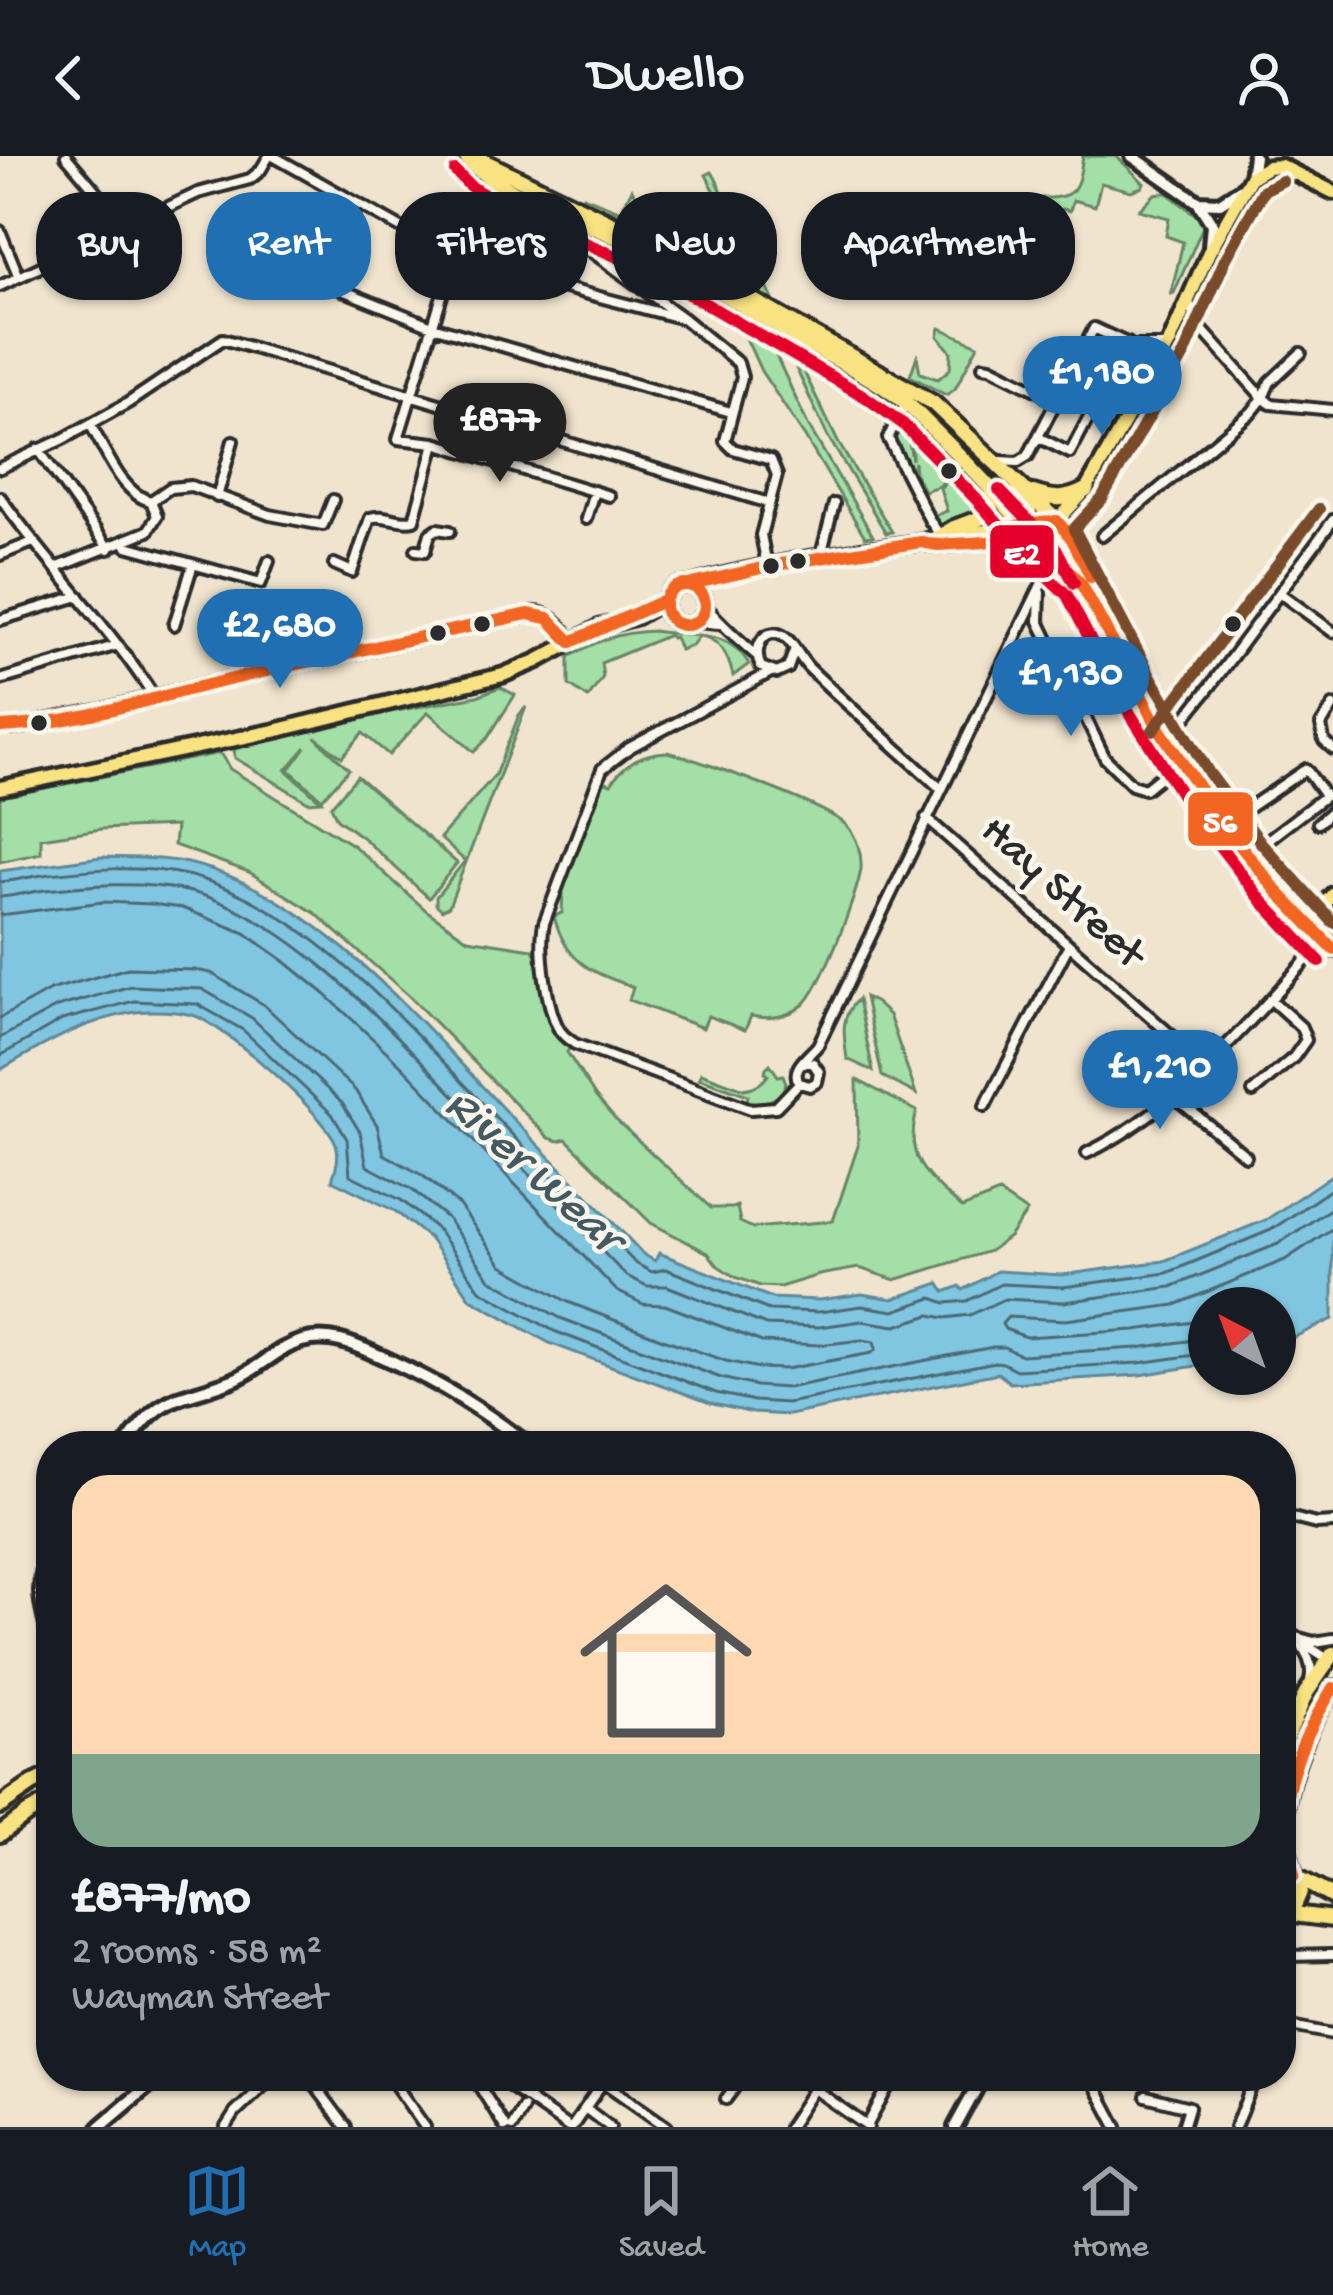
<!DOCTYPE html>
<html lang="en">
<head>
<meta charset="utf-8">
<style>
  :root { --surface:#171b24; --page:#242831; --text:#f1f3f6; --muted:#9ea1a6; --line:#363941; --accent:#1f6fb2 }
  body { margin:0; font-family:"Gochi Hand",sans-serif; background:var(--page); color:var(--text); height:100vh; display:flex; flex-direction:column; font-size:45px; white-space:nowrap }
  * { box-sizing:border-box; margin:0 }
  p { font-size:39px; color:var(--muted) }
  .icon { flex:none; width:66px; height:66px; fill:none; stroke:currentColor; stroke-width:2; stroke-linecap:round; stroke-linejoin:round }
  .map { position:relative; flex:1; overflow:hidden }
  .details { position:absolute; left:36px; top:1275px; width:1260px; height:660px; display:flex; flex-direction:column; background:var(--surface); border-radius:48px; box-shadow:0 3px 9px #0004 }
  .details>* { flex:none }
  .banner { position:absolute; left:36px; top:36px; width:1263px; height:108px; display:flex; gap:24px }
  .needle { width:78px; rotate:319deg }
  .controls { position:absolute; left:1188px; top:1131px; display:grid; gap:24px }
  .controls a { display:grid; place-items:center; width:108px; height:108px; border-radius:50%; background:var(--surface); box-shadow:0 3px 9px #0004; font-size:60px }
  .price { position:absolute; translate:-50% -102px; padding:0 27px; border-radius:42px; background:var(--accent); color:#fff; font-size:39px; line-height:78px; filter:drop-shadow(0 3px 6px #0008) }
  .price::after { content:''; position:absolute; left:50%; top:72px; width:36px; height:27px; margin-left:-18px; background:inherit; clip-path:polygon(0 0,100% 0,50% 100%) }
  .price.active { background:#222; color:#fff }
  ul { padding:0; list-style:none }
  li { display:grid; align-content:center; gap:24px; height:636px; padding:0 36px }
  li span { display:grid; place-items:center; height:372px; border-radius:36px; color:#555 }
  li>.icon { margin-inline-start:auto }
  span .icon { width:216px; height:216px; fill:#fffc; stroke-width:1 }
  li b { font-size:51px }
  .chip { padding:0 42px; border-radius:48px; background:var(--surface); box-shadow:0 3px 9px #0004; font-size:42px; line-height:108px }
  .chip.active { background:var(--accent); color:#fff }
  header { display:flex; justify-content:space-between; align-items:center; height:156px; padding:0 36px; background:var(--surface); font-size:54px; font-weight:600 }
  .menu { display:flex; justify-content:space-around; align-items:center; height:168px; border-top:3px solid var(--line); background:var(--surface); font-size:33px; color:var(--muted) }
  .menu a { display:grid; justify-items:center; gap:6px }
  .menu .active { color:var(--accent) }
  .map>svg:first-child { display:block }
  .green { fill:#a3dfa6; stroke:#678568; stroke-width:3 }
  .water { fill:#80c6e1; stroke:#5e8898; stroke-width:3 }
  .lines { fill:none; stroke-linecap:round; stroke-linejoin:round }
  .shore { stroke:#4d6974; stroke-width:3 }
  .street-casing { stroke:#2b2b2b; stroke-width:16 }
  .secondary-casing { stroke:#2b2b2b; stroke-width:20 }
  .primary-casing { stroke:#2b2b2b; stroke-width:21 }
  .highway-casing { stroke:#2b2b2b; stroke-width:22 }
  .street { stroke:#fbf7ec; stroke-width:8 }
  .secondary { stroke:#fbf7ec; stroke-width:10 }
  .primary { stroke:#f8e281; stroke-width:12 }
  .highway { stroke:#f8e281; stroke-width:14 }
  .bus-1-casing { stroke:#fbf7ec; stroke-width:21 }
  .bus-2-casing { stroke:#fbf7ec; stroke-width:21 }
  .bus-3-casing { stroke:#fbf7ec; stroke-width:21 }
  .bus-1 { stroke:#f26522; stroke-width:12 }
  .bus-2 { stroke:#e4002b; stroke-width:12 }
  .bus-3 { stroke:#7a4b2a; stroke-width:12 }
  .bus-dot { fill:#2b2b2b; stroke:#fbf7ec; stroke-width:4.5 }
  .labels { text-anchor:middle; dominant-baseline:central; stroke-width:9; stroke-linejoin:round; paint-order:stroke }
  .street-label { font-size:45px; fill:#2b2b2b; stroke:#fbf7ec }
  .water-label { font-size:48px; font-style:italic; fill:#445a62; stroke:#fbf7ec }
  .line-badge { stroke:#fbf7ec; stroke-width:4.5 }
  .badge-label { font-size:33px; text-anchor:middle; font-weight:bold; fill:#fff }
</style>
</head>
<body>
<header><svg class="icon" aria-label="back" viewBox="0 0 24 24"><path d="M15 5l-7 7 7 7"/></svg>Dwello<svg class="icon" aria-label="person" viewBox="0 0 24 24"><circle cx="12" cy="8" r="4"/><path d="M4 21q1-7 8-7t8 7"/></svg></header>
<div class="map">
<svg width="1333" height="1971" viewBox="0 0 1333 1971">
  <rect width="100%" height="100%" fill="#f0e4cf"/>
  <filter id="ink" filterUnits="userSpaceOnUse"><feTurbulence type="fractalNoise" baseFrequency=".00833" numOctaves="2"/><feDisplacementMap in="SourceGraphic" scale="24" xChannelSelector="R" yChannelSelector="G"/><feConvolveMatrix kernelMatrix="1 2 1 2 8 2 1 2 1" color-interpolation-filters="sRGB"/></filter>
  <g filter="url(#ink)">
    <!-- green -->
    <path class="green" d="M1083 0H1116L1144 27 1142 31 1131 35 1101 27 1095 50 1073 44 1070 55 1062 53 1060 56 1040 51 1039 47 1042 42C1078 43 1078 30 1083 0Z
      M712 16 716 23 774 146 763 140 722 49 706 19Z
      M632 33 642 50 638 54 652 74 658 71 664 79 672 83 677 81 680 86 685 83 691 92 696 93 701 97 705 95 709 100 729 110 728 103 732 100 739 126 635 70 620 58 582 44 583 40 621 55Z
      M1161 37H1167L1200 62 1204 68 1174 137 1171 138 1183 86 1166 80 1169 62 1139 54 1155 38Z
      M736 160 749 161 762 169 808 269 873 380 865 381 805 281 761 215Z
      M940 172 978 189 955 233 946 239 910 220 917 200 920 217 938 223 950 213 951 196 938 180Z
      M782 182 789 185 838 286 892 376 886 377 827 279Z
      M907 260 909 261V286L912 304V262L939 292 952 317 939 330 924 335 915 318 914 306 912 314 895 282Z
      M957 317 967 331 969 329 979 339 981 349 977 355 975 350H972V358L958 361 940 369 935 363 933 355 936 359 947 355 940 332Z
      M654 475C690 482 727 470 749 508L733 520C729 502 720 482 699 480L692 489 680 494 675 481 671 482 669 479 601 507 603 521 588 542 569 529V501C597 484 621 476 654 475Z
      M500 531 515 539 487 583 474 596 428 556 389 599 363 577 342 601 315 581 349 613 322 643 289 614 306 591 286 614 321 645 308 646 235 602 234 593 385 557 477 540Z
      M526 551 449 750 442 754 436 748V741L465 705 440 682 495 619 519 559Z
      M667 596C699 604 829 650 847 670 857 681 862 698 861 713 858 737 821 834 803 849 788 861 769 864 751 860L745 874 708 860 703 872 629 844 633 831C591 816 566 807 554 760L562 757 563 732 604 625 611 628C624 606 643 597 667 596Z
      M220 597 230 613 354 690 427 755 468 783 532 793C555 823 538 861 571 891L567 896 596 941 614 962 711 1052H732L737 1050 740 1066 753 1072 833 1065 858 990 857 924 917 955C903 1006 928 1020 962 1052L999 1037 1027 1056 1009 1081 990 1095 895 1124 859 1112 819 1119 780 1131 760 1130 735 1121 718 1110 708 1097 651 1067 566 983 559 985 549 982 409 840 315 757 249 716 174 689 176 670 101 673 41 682V697L0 706V641Z
      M357 620 457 707 429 742 362 681 337 663 331 650Z
      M865 841 876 847 889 859 916 938 882 920Z
      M858 843 873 915 847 903C844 880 839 861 858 843Z
      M770 908 778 920 783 919 786 927C781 945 764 949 747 945L748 939 699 922 701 917 744 933C755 931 762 928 768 919L765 916 766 912Z"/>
    <!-- water -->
    <path class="water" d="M101 701C131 702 163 701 192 708 315 737 426 872 510 960 555 1006 599 1051 643 1098L655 1105 659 1097 772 1142 819 1144 862 1138 893 1143 939 1127 945 1136 960 1130 963 1134 997 1115 1062 1119 1164 1105 1266 1064 1333 1018V1163L1275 1190V1152H1209V1208L1140 1219 1010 1227 998 1217 789 1259 753 1257 713 1248 549 1187 471 1143 429 1082 395 1055 332 1024C336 1012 340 1001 336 988 327 960 221 866 192 859 177 855 152 854 136 856 86 863 43 889 0 914V715Z"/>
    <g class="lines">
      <!-- shore -->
      <path class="shore" d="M0 726C12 725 24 722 36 720 85 713 142 708 191 720 312 752 418 881 502 968 547 1015 591 1061 635 1107L652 1116 666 1113 769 1154 819 1156 862 1150 894 1155 932 1142 946 1147 967 1145 1001 1128 1063 1131 1167 1117 1271 1074 1333 1032
        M0 741C15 740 30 736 45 734 90 729 136 725 182 734 294 755 415 901 493 980 537 1026 581 1073 625 1119L647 1130H667L766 1169 819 1171 862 1165 896 1170 930 1159 945 1162 970 1159 1004 1143 1064 1146 1171 1131 1278 1088 1333 1051
        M0 759 103 746 151 748 182 752 245 777 283 804 326 839 401 909 617 1135 643 1148 665 1149 762 1186 819 1189 862 1184 874 1186 876 1193 872 1197 786 1213 759 1212 726 1205 663 1183 568 1146 502 1109 459 1049 422 1019 384 998 377 969 355 934 264 849 211 817 195 814 128 812 50 834 0 862
        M0 882 57 851 131 830 202 833 252 862 342 947 360 976 367 1010 411 1033 447 1062 490 1123 560 1162 721 1222 756 1230 787 1232 993 1191H1004L1021 1199 1137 1192 1209 1182
        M0 900 62 864 134 845 197 848 243 874 332 958 347 983 350 1019 401 1044 437 1073 480 1134 554 1175 716 1237 754 1245 788 1247 995 1206 1003 1207 1016 1214 1139 1207 1209 1197
        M1209 1164 1135 1174 1026 1181 1005 1173 1002 1168 1008 1161 1066 1164 1175 1149 1285 1104 1333 1072"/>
      <!-- street casing -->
      <g class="street-casing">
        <path id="street" d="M66 0 127 72
          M273 0 458 104 684 163
          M497 28 445 130 398 283 435 287 609 340
          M0 75 19 121
          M581 88 684 163 738 207 742 221 725 285 733 293 771 304 777 319 761 379 767 409
          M282 110 432 170 731 256
          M0 130 198 37 250 23 260 15 269 0
          M1188 144 1198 169 1263 242 1271 248 1333 254
          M1134 191 1143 203 1148 220
          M983 210 990 211 1058 245
          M907 245 888 282 930 365 940 379
          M1038 281 1070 297 1128 187
          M38 293 109 393
          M1000 305 1018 306 1028 300 1094 172 1133 190H1165
          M0 312 63 283 128 247 223 183 769 347
          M0 341C49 410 109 470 155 542
          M217 341 233 285
          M151 345 170 332 191 330 270 359 323 369 333 344
          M586 363 594 335
          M430 378 437 373 450 375
          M1102 380 1252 256 1263 242 1270 226 1301 197
          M124 386 127 390 261 427 269 405
          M416 394 425 395 430 378
          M0 399 33 386
          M821 399 834 348
          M334 408 352 416 370 362C385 357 399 368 414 364L435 287
          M56 412 148 375 157 360 151 345C122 339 105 293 90 268
          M1040 437 1039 465 1105 602 1132 629 1145 633 1180 605
          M1281 438 1333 476
          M705 449C720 468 738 483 755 498
          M0 464 79 440
          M696 466 719 468
          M174 469 193 408
          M794 495 788 512 777 517 761 511C751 491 766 467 786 482 794 488 801 504 809 512 851 553 897 592 940 632
          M771 516 629 592 602 613 544 767C539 792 546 852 560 875 565 882 568 883 575 888L751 953 776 951 799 927
          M0 524 118 489
          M1333 550 1321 569 1324 585 1333 593
          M1168 584 1209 532 1333 364
          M926 662 1207 911
          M1318 667 1333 654
          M1225 668 1306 613 1325 640 1248 699
          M803 907H813L819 916 817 926 810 930 799 927C790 912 808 901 818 889L1054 402
          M1253 936 1294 901 1306 884 1301 871 1270 843
          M1172 939 1246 1000
          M985 950 1069 789
          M1087 997C1180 953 1254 859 1323 786
          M1281 1359 1316 1368 1333 1367
          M1281 1477 1314 1486 1333 1483
          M1297 1483C1306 1497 1314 1508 1310 1525
          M1303 1487 1328 1503
          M1281 1805 1288 1800 1333 1799
          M1281 1868 1333 1878
          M308 1920 346 1971
          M389 1920 425 1971
          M473 1920 505 1971
          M495 1920 568 1971
          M796 1920 868 1971
          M1090 1920 1117 1971
          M603 1926 667 1971
          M1146 1940 1189 1951 1183 1971
          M726 1943 743 1920
          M585 1952 610 1971
          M867 1970 894 1920
          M226 1971 235 1957 274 1920
          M512 1971 523 1952
          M572 1971 607 1920
          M789 1971 822 1920
          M1235 1971 1256 1920"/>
      </g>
      <!-- secondary casing -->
      <g class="secondary-casing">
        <path id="secondary" d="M1132 0 1198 46 1212 68 1210 90
          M1251 21 1254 0
          M1198 46 1220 47 1243 32
          M0 571 23 570 102 555 222 525 528 458C550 455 559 471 571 486
          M125 1290C163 1236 174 1246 230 1225 257 1216 274 1193 302 1185 333 1176 361 1192 389 1204 445 1230 481 1253 530 1290
          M51 1396C34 1430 42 1450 51 1485
          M100 1971 160 1920
          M955 1971 983 1920"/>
      </g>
      <!-- primary casing -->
      <g class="primary-casing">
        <path id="primary" d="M921 386 941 380 1041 369 1057 365 1086 334 1168 190 1209 96 1251 21 1268 11 1281 10 1333 36
          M665 449a20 20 0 1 1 40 0a20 20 0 1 1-40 0Z
          M688 429C765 407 842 397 921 386L938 389 1027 382
          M0 632 274 575 503 519 537 505 600 471 636 461 665 444
          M1308 768 1333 738"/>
      </g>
      <!-- highway casing -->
      <g class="highway-casing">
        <path id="highway" d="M467 2C497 38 577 62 621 83 682 111 740 148 798 182 838 205 881 224 915 255 956 296 997 337 1034 382 1048 400 1068 411 1082 429 1103 463 1118 501 1138 536 1191 629 1254 719 1333 793
          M467 2 479 3 648 85 933 247 1057 365C1076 388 1092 413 1095 443
          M1018 335C1032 358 1033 358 1022 382
          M1033 337C1054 344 1065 345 1086 334
          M1057 365V384L1074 414
          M941 380 954 372 986 360 992 345 993 334
          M1281 1594 1306 1537 1333 1498
          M0 1650 32 1628 51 1619
          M0 1678 27 1658 51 1645
          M1281 1712 1295 1720 1300 1736 1293 1752 1281 1758
          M1294 1719C1291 1706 1286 1693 1285 1680 1280 1634 1308 1570 1333 1532
          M1295 1720 1333 1741
          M1286 1757 1333 1763"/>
      </g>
      <!-- street -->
      <use href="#street" class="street"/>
      <!-- secondary -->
      <use href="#secondary" class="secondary"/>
      <!-- primary -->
      <use href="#primary" class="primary"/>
      <!-- highway -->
      <use href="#highway" class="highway"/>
      <!-- bus-1 casing -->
      <g class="bus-1-casing">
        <path id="bus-1" d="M1027 371 1082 429 1158 571 1226 672 1277 735 1333 793
          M1004 372 1057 365 1072 383 1091 421
          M665 449a20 20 0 1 1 40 0a20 20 0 1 1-40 0Z
          M688 429 775 409 921 386 938 389 1034 383
          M0 571C76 568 150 542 224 525 325 501 427 480 528 458L548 462 571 486 665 444
          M1294 1719C1291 1707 1287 1695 1285 1682 1280 1629 1306 1576 1333 1532"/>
      </g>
      <!-- bus-2 casing -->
      <g class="bus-2-casing">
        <path id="bus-2" d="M455 15 470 30 509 54 613 99 680 133 864 240 903 268 978 345 1027 401 1067 439 1122 545 1188 649 1263 746 1320 806
          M999 334 1057 394 1074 427"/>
      </g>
      <!-- bus-3 casing -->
      <g class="bus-3-casing">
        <path id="bus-3" d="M1282 25 1264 34 1225 104 1184 199 1102 343 1074 373 1151 521 1209 617 1262 688 1333 766
          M1153 574 1319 353"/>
      </g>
      <!-- bus-1 -->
      <use href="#bus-1" class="bus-1"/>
      <!-- bus-2 -->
      <use href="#bus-2" class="bus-2"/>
      <!-- bus-3 -->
      <use href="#bus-3" class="bus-3"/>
    </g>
  </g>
  <!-- markers -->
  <g class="bus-dot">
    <circle cx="949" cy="315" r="10"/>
    <circle cx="798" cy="405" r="10"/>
    <circle cx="771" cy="410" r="10"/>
    <circle cx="482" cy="468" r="10"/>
    <circle cx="1233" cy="468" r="10"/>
    <circle cx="438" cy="477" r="10"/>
    <circle cx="39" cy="567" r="10"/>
  </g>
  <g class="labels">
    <!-- street labels -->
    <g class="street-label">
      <text transform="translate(1061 738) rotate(42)">Hay Street</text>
    </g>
    <!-- water labels -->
    <g class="water-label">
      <text transform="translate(531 1017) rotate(42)">River Wear</text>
    </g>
  </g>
  <g class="line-badge">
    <rect x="988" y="367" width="68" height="57" rx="12" fill="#e4002b"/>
    <rect x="1186" y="634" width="69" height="58" rx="12" fill="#f26522"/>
  </g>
  <g class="badge-label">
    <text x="1022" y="407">E2</text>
    <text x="1220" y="675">56</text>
  </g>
</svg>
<div class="controls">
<a><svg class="needle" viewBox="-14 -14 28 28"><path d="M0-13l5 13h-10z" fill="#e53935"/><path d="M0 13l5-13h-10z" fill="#9ea1a6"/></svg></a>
</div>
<b class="price" style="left:1102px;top:282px">£1,180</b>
<b class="price active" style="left:500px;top:329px">£877</b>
<b class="price" style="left:280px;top:535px">£2,680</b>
<b class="price" style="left:1071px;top:583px">£1,130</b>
<b class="price" style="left:1160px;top:976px">£1,210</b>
<div class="banner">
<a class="chip">Buy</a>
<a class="chip active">Rent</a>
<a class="chip">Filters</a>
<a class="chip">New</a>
<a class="chip">Apartment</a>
</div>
<section class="details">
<ul>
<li><span style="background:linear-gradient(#ffd9b3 75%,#7fa58c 0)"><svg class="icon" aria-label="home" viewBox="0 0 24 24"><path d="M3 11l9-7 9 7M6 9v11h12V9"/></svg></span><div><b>£877/mo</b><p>2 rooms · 58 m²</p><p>Wayman Street</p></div></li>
</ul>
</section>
</div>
<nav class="menu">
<a class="active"><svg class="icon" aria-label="map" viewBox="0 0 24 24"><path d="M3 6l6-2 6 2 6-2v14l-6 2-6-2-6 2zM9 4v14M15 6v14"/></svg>Map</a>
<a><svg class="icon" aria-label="saved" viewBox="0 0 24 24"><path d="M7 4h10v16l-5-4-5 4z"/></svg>Saved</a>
<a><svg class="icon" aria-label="home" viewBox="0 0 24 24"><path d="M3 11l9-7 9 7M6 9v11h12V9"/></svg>Home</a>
</nav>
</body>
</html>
